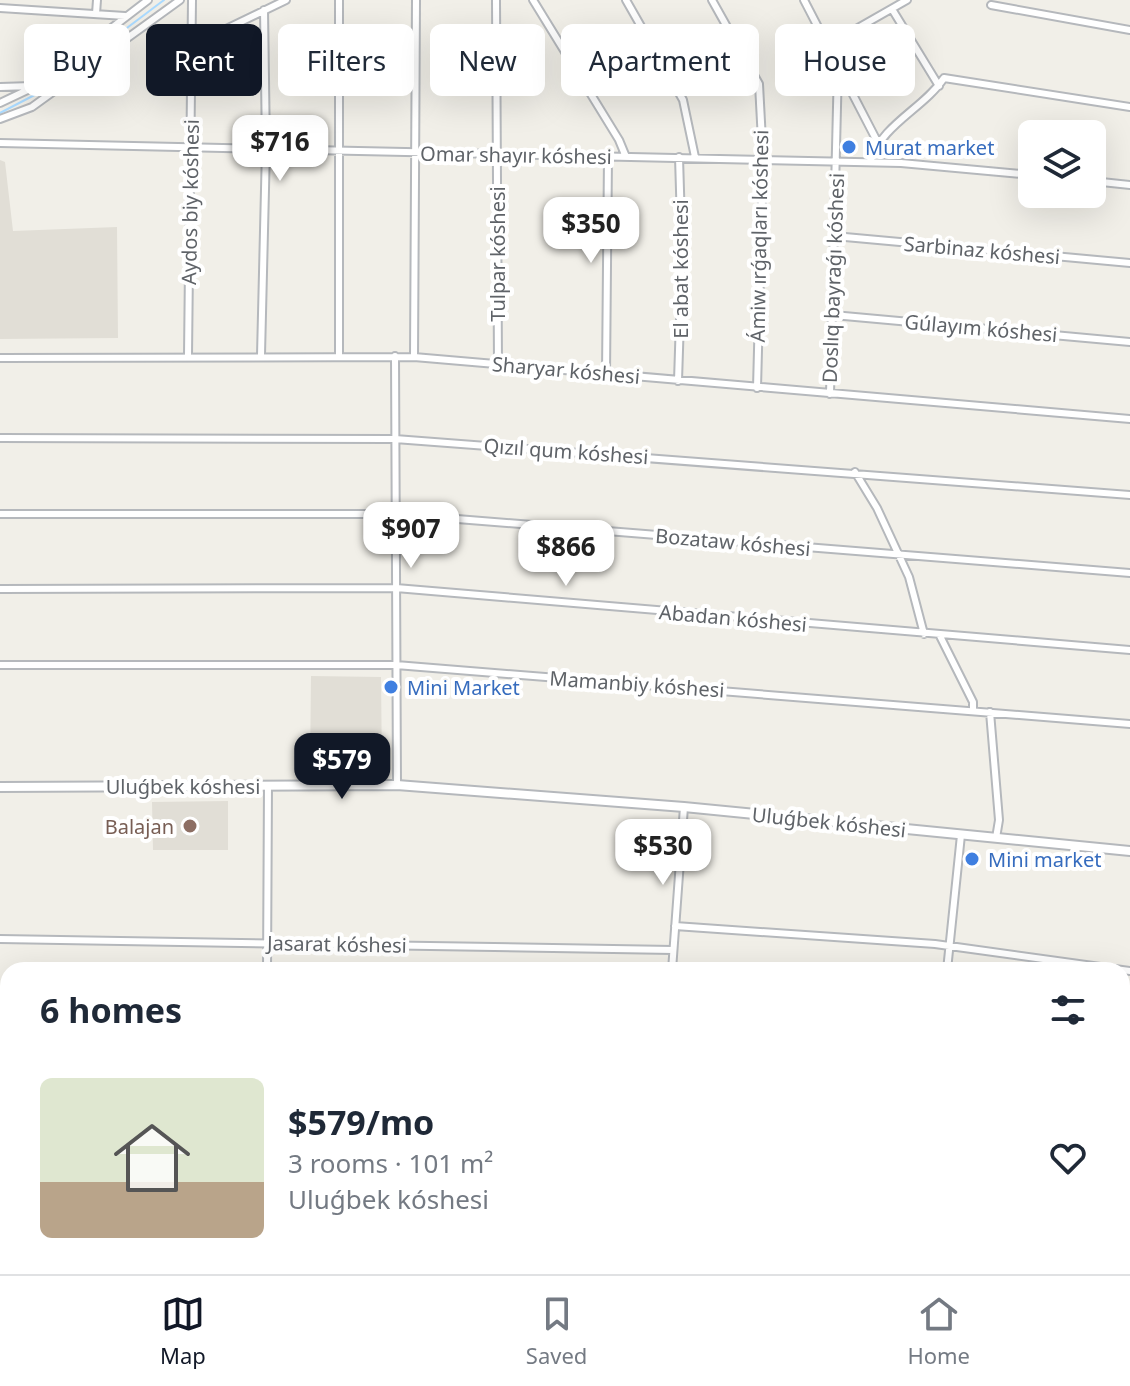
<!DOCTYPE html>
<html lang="en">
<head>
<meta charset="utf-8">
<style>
  :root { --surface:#fff; --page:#f6f6f7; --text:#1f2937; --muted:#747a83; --line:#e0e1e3; --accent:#111827 }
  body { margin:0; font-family:"Noto Sans",sans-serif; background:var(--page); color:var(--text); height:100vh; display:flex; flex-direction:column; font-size:30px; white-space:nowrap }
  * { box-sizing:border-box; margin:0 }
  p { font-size:26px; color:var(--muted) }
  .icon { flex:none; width:44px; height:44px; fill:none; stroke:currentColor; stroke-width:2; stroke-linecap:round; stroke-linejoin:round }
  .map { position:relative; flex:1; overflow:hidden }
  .side { position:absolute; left:0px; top:962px; width:1130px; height:312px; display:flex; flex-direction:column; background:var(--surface); border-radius:24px 24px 0 0; box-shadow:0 8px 32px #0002 }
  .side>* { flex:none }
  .top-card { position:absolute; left:24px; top:24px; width:1082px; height:72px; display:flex; gap:16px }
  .buttons { position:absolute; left:1018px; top:120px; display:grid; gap:16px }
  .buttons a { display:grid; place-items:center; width:88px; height:88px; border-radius:12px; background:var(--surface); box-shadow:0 8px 32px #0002; font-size:40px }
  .price { position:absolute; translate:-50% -68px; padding:0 18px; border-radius:16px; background:#fff; color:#222; font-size:26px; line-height:52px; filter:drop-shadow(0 2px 4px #0008) }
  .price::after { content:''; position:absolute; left:50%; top:48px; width:24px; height:18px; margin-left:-12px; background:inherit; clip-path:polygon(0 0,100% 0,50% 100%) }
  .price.active { background:var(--accent); color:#fff }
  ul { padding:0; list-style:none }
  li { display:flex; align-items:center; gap:24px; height:200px; padding:0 40px }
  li+li { border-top:2px solid var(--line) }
  li span { display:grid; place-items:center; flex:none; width:224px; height:160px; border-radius:12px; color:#555 }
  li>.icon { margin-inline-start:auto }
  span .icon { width:96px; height:96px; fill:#fffc; stroke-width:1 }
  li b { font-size:34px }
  h2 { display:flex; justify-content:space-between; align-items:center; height:96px; padding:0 40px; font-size:34px }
  .tag { padding:0 28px; border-radius:12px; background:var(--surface); box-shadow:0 8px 32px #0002; font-size:28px; line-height:72px }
  .tag.active { background:var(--accent); color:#fff }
  .dock { display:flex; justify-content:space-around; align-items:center; height:112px; border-top:2px solid var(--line); background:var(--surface); font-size:22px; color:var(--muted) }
  .dock a { display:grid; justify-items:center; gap:4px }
  .dock .active { color:var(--accent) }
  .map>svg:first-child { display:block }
  .education { fill:#e1ded6 }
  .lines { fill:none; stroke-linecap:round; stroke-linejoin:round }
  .stream { stroke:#aadaff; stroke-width:2 }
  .minor-casing { stroke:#b5b8bc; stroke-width:10 }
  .tertiary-casing { stroke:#b5b8bc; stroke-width:12 }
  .minor { stroke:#fff; stroke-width:6 }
  .tertiary { stroke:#fff; stroke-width:8 }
  .shop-dot { fill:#3f7fe0; stroke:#fff; stroke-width:3 }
  .education-dot { fill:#8d6e63; stroke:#fff; stroke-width:3 }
  .labels { text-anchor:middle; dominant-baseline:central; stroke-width:8; stroke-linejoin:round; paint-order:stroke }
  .shop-label { font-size:20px; fill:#366cbe; stroke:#fff; text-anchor:start }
  .street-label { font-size:20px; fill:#5f6368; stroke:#fff }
  .education-label { font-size:20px; fill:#785e54; stroke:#fff; text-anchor:end }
</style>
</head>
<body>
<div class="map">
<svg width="1130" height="1274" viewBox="0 0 1130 1274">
  <rect width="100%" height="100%" fill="#f1efe8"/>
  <!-- education -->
  <path class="education" d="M0 160 5 162 13 231 117 227 118 338 0 339Z
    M311 676 381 677 382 771 310 772Z
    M228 801V850H153L152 802Z"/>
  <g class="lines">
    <!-- stream -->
    <path class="stream" d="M0 113 46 89 164 0"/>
    <!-- minor casing -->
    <g class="minor-casing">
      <path id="minor" d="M339 0V355
        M496 0 498 364
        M533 0 619 140 626 157
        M626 0 683 100 695 157
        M712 0 759 84 763 160 757 388
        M804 0 878 143
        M991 5 1130 30
        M0 8 125 16
        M892 9 939 86
        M96 14 97 0
        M193 45 286 0
        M828 45 907 0
        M0 87 32 86
        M0 103 36 86 148 0
        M0 119 32 107 180 0
        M0 143 901 163 1032 175
        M870 162C882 124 923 109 944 78L1130 107
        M1092 181 1130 185
        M834 236 1130 263
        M833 315 1130 342
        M261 355 266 148 264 10
        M188 356 192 0
        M395 356 397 785
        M414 357 416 0
        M0 358 414 357 1130 419
        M606 374 608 157
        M678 381 682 257 679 157
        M830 394 838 66
        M0 438 395 439 1130 495
        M855 472 877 508 909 577 924 634
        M0 514H395L1130 573
        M0 589 396 588 1130 650
        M940 636 973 702V710
        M0 665H396L1130 724
        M990 712 999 820 996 838
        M675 926 935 944 1130 971
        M0 939 673 950
        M267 970 268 785
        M672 970 684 807
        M947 970 961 835
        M0 1021H8
        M1122 1047 1130 1048
        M1122 1118 1130 1119
        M1122 1191 1130 1192
        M0 1226 8 1227
        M1122 1265 1130 1266
        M488 1266 569 1274
        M650 1274 651 1266
        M913 1274 914 1266"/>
    </g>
    <!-- tertiary casing -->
    <g class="tertiary-casing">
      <path id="tertiary" d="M0 787 397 785 684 807 1130 851"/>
    </g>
    <!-- minor -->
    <use href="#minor" class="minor"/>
    <!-- tertiary -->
    <use href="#tertiary" class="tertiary"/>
  </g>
  <!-- markers -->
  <g class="shop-dot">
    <circle cx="849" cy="147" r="8"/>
    <circle cx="391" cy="687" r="8"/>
    <circle cx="972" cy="859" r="8"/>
  </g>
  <circle class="education-dot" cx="190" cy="826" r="8"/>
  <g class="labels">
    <!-- shop labels -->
    <g class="shop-label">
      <text x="865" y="147">Murat market</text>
      <text x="407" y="687">Mini Market</text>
      <text x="988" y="859">Mini market</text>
    </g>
    <!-- street labels -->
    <g class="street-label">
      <text transform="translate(516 155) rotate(1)">Omar shayır kóshesi</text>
      <text transform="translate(190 202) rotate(-89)">Aydos biy kóshesi</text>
      <text transform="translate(759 236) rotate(-89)">Ámiw ırǵaqları kóshesi</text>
      <text transform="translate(982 250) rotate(5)">Sarbinaz kóshesi</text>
      <text transform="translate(497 254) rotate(-90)">Tulpar kóshesi</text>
      <text transform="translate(680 269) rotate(-90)">El abat kóshesi</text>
      <text transform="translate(833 278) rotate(-88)">Doslıq bayraǵı kóshesi</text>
      <text transform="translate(981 328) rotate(5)">Gúlayım kóshesi</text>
      <text transform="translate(566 370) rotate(5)">Sharyar kóshesi</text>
      <text transform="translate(566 451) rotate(4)">Qızıl qum kóshesi</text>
      <text transform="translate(733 542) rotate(5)">Bozataw kóshesi</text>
      <text transform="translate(733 618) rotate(5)">Abadan kóshesi</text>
      <text transform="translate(637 684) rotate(4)">Mamanbiy kóshesi</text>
      <text x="183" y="786">Uluǵbek kóshesi</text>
      <text transform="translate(829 822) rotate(6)">Uluǵbek kóshesi</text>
      <text transform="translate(337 944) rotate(1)">Jasarat kóshesi</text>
    </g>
    <!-- education labels -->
    <g class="education-label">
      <text x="174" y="826">Balajan</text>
    </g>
  </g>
</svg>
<div class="buttons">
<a><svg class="icon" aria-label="layers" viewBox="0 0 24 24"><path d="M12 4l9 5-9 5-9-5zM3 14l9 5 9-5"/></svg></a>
</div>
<b class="price" style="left:280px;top:183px">$716</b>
<b class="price" style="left:591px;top:265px">$350</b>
<b class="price" style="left:411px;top:570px">$907</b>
<b class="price" style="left:566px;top:588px">$866</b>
<b class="price active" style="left:342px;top:801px">$579</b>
<b class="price" style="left:663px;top:887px">$530</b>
<div class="top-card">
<a class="tag">Buy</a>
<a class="tag active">Rent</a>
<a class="tag">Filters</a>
<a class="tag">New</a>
<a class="tag">Apartment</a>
<a class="tag">House</a>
</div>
<section class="side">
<h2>6 homes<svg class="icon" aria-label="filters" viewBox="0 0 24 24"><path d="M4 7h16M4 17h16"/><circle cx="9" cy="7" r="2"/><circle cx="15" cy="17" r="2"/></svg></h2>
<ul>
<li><span style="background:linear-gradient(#dfe7d0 65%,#b9a48a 0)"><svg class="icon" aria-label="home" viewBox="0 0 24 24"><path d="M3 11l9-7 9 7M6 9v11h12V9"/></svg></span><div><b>$579/mo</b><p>3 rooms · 101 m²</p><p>Uluǵbek kóshesi</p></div><svg class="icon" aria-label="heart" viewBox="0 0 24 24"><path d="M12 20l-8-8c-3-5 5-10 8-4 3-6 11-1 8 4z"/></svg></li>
</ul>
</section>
</div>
<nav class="dock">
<a class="active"><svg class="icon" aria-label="map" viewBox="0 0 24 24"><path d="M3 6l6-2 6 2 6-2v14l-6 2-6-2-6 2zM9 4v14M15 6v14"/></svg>Map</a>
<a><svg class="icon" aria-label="saved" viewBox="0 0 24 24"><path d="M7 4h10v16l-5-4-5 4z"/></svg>Saved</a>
<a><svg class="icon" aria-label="home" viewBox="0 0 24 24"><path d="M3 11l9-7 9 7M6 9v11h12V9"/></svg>Home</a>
</nav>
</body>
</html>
